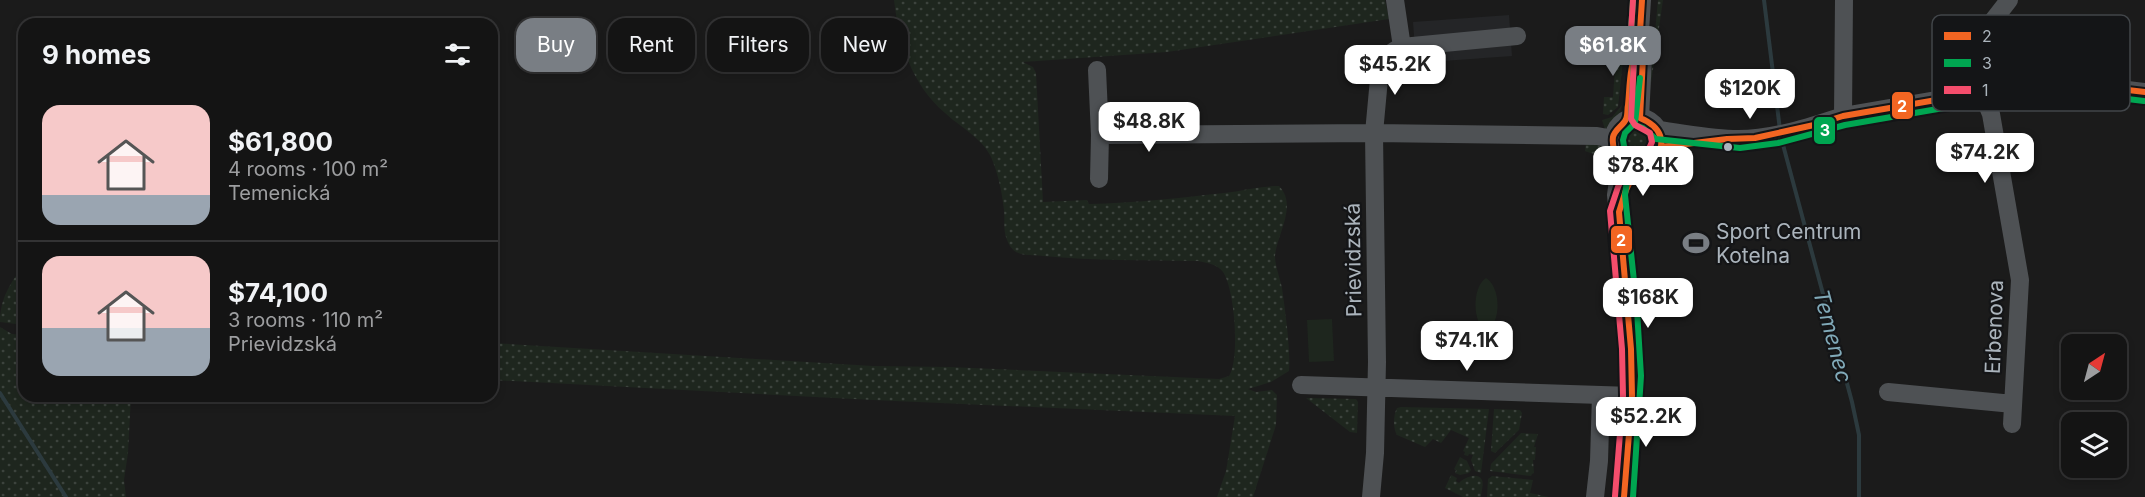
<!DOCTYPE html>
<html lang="en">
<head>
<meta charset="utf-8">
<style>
  :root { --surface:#141414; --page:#212122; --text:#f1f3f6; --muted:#9d9ea0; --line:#333334; --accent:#797e84 }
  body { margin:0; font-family:Inter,sans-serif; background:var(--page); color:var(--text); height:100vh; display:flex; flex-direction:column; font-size:22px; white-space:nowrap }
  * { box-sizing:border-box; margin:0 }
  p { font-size:20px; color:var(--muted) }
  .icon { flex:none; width:33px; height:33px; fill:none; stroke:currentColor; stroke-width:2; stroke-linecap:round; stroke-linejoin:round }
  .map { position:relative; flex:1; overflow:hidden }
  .details { position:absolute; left:18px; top:18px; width:480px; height:384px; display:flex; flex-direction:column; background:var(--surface); border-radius:18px; box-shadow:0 3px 9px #0003,0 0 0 2px var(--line) }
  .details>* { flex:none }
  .hud { position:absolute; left:516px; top:18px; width:570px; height:54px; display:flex; gap:12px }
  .needle { width:39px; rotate:36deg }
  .buttons { position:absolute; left:2061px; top:334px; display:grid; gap:12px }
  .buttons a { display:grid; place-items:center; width:66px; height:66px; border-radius:12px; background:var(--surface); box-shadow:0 3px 9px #0003,0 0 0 2px var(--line); font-size:30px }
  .price { position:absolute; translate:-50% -51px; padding:0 14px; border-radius:12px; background:#fff; color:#222; font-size:20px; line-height:39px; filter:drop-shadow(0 2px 3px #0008) }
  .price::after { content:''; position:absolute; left:50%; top:36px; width:18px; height:14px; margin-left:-9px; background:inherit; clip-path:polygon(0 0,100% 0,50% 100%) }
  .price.current { background:var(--accent); color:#fff }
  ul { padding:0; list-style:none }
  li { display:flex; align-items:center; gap:18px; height:150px; padding:0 24px }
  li+li { border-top:2px solid var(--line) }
  li span { display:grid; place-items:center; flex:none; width:168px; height:120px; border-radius:18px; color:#555 }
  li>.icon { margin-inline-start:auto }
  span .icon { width:72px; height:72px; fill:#fffc; stroke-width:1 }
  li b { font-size:26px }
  h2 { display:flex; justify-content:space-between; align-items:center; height:72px; padding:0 24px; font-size:26px }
  .tag { padding:0 21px; border-radius:18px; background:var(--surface); box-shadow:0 3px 9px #0003,0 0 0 2px var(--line); font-size:21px; line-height:54px }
  .tag.current { background:var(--accent); color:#fff }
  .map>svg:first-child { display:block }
  .built { fill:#242527 }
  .grass { fill:url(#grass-dots) }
  .green { fill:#1e261e }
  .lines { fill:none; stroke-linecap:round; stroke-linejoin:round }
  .stream { stroke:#2c3a3e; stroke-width:4 }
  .minor { stroke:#4e5154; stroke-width:18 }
  .bus-1-casing { stroke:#141517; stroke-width:10 }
  .bus-2-casing { stroke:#141517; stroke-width:10 }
  .bus-3-casing { stroke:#141517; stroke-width:10 }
  .bus-1 { stroke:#f26522; stroke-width:6 }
  .bus-2 { stroke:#00a651; stroke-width:6 }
  .bus-3 { stroke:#f44d6c; stroke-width:6 }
  .bus-dot { fill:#abb4bc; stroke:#141517; stroke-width:2 }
  .labels { text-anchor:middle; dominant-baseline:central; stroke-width:4.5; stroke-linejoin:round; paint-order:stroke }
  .poi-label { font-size:21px; fill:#abb4bc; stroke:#141517; text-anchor:start }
  .street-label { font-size:21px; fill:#abb4bc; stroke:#141517 }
  .water-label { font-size:22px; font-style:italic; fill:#81aab9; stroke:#141517 }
  .key { fill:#141517; stroke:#414549; stroke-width:1.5 }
  .key-label { font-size:16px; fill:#abb4bc }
  .line-badge { stroke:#141517; stroke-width:2 }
  .badge-label { font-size:16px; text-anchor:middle; font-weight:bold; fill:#fff }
</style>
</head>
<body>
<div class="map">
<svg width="2145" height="497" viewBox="0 0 2145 497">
  <defs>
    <pattern id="grass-dots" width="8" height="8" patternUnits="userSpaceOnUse" patternTransform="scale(1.5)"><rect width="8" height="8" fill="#1e261e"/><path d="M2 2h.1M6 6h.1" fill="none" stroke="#3c433d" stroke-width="1.8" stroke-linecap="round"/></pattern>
  </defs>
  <rect width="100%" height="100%" fill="#1b1b1b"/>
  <!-- built -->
  <path class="built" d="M1509 15 1512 56 1416 63 1413 22Z"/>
  <!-- grass -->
  <path class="grass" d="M894 0H1385L1389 19 1167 52 1023 62 1033 67 1036 73 1043 202 1087 200 1089 204C1134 203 1179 198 1224 193 1242 191 1260 186 1279 186 1298 205 1277 234 1275 256 1275 266 1280 278 1282 288 1285 309 1291 352 1289 371L1271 382 1248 389 1256 392 1272 390 1277 395 1276 425 1253 497H1217L1226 471 1235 416 873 400 492 380V343L873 366 950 367 1219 379 1229 376C1240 359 1235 290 1223 272 1217 264 1207 263 1198 261 1146 260 1094 261 1043 256 1035 255 1023 256 1016 252 1010 248 1008 243 1006 237 1003 228 1005 219 1004 210 1002 192 998 173 991 157 982 138 960 127 945 113 911 84 899 43 894 0Z
    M1658 0H1663L1649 97Z
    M1624 51 1618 107 1608 115 1603 114 1604 97H1613L1616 52Z
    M1622 105 1618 118 1605 129 1602 120 1612 117Z
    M1622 141a15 15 0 1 1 30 0a15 15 0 1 1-30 0Z
    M1586 142 1603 145 1611 155 1613 164 1611 165 1605 158 1585 151Z
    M1676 151C1674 157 1651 179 1644 182 1640 184 1638 183 1634 182 1638 174 1667 154 1676 151Z
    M24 265V325L0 322C0 299 10 283 24 265Z
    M0 327 12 334 24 335V396H131L128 453 124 480 126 497H0Z
    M1306 398 1356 399 1358 402 1357 433 1350 432Z
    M1401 407 1489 409 1481 473 1475 471 1471 460 1473 455 1469 454 1468 456 1464 455 1465 452 1463 451 1469 438 1451 430 1441 443 1433 439 1425 447 1397 435C1393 429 1393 415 1397 408Z
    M1494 409 1520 410 1522 413 1519 430 1495 453 1491 451Z
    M1521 433 1538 434 1534 447H1536L1535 460H1533L1534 473 1532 474 1531 476 1490 471 1491 464Z
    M1460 457 1467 461 1471 470 1469 473 1460 475 1455 473 1456 470 1454 469Z
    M1451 475 1457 478 1456 481 1459 483C1463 478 1478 471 1482 480 1484 484 1481 493 1481 497H1463L1445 488Z
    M1492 476 1533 480 1530 493 1549 497H1487L1488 479Z"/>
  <!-- green -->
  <path class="green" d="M1486 278C1501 287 1502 323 1486 332 1472 322 1472 287 1486 278Z
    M1332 319 1334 361 1309 362 1307 320Z"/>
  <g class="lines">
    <!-- stream -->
    <path class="stream" d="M1764 0 1780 130
      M1782 141 1852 402 1859 435V497
      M0 393 66 497"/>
    <!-- minor -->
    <path class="minor" d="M1395 0 1402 47
      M2009 0 1981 36 1973 58V70L1991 114 2020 280 2012 424
      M1097 70 1100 135 1374 133 1380 68C1385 57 1391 51 1402 47L1517 36
      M1843 116 1844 0
      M1613 141a24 24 0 1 1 48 0a24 24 0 1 1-48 0Z
      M1640 118 1643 58 1639 47 1642 0
      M1658 130C1684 133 1711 139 1738 139 1773 139 1810 127 1843 116L2035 83 2061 82 2145 92
      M1621 159 1616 195 1628 311 1632 377 1624 497
      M1099 179 1100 135
      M1301 385 1632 396
      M1888 392 2013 404
      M1371 497 1375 453 1377 362 1374 133 1597 136 1613 139
      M1595 497 1599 461 1601 395"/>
    <!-- bus-1 casing -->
    <g class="bus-1-casing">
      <path id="bus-1" d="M1639 47 1643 58 1640 118C1687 137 1645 184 1620 158 1615 153 1612 145 1613 137 1615 129 1624 125 1626 119 1628 115 1627 109 1628 105 1630 86 1629 64 1639 47Z
        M1639 47 1642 0
        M1661 147 1727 139 1755 138 1814 125 1843 116 2035 83 2061 82 2145 92
        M1624 497 1632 396 1631 349 1619 212 1626 190 1638 166"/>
    </g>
    <!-- bus-2 casing -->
    <g class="bus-2-casing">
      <path id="bus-2" d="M1633 0 1630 46 1634 59 1631 119 1635 125 1643 128 1656 139 1740 148 1778 143 1845 125 2036 92 2061 91 2144 101
        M1633 497 1641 376 1637 310 1625 195 1630 159 1624 146 1623 140 1625 133 1635 123 1640 78"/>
    </g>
    <!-- bus-3 casing -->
    <g class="bus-3-casing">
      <path id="bus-3" d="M1615 496 1623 396 1622 349 1610 211 1618 187 1630 161 1648 151 1652 142 1650 133 1635 125 1631 119 1634 59 1630 46 1633 0"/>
    </g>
    <!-- bus-1 -->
    <use href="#bus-1" class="bus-1"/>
    <!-- bus-2 -->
    <use href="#bus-2" class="bus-2"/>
    <!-- bus-3 -->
    <use href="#bus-3" class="bus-3"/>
  </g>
  <!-- icons -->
  <defs>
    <g id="stadium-bare" transform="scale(2.07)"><path d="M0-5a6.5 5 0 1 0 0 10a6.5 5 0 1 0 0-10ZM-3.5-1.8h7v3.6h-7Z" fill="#797e84" stroke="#141517" stroke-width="2.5" paint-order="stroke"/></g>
  </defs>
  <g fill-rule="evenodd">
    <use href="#stadium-bare" x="1696" y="243"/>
  </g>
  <!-- markers -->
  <circle class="bus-dot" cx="1728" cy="147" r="5"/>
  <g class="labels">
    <!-- poi labels -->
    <g class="poi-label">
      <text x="1716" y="231">Sport Centrum<tspan x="1716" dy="24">Kotelna</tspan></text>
    </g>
    <!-- street labels -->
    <g class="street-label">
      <text transform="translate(1353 260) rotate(-91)">Prievidzská</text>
      <text transform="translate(1994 327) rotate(-88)">Erbenova</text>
    </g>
    <!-- water labels -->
    <g class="water-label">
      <text transform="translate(1833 336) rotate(75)">Temenec</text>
    </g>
  </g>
  <!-- legend -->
  <rect x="1932" y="15" width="198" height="96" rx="9" class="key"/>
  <rect x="1944" y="32" width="27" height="8" fill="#f26522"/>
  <rect x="1944" y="59" width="27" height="8" fill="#00a651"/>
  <rect x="1944" y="86" width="27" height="8" fill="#f44d6c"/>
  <g class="key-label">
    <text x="1982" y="42">2</text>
    <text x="1982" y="69">3</text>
    <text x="1982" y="96">1</text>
  </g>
  <g class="line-badge">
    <rect x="1891" y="91" width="23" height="29" rx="6" fill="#f26522"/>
    <rect x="1813" y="116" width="23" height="29" rx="6" fill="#00a651"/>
    <rect x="1610" y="225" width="23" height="29" rx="6" fill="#f26522"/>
  </g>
  <g class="badge-label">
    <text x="1902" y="112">2</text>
    <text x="1825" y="136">3</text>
    <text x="1621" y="246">2</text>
  </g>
</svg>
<div class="buttons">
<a><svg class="needle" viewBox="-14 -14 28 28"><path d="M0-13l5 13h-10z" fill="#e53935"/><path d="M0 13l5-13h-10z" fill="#9d9ea0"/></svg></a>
<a><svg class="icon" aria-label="layers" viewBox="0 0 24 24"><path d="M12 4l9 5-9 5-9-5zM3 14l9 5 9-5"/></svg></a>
</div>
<b class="price current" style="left:1613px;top:77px">$61.8K</b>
<b class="price" style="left:1395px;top:96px">$45.2K</b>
<b class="price" style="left:1750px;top:120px">$120K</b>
<b class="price" style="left:1149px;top:153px">$48.8K</b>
<b class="price" style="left:1985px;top:184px">$74.2K</b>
<b class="price" style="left:1643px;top:197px">$78.4K</b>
<b class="price" style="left:1648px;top:329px">$168K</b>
<b class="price" style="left:1467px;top:372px">$74.1K</b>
<b class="price" style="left:1646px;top:448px">$52.2K</b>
<div class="hud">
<a class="tag current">Buy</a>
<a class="tag">Rent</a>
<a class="tag">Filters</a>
<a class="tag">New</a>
</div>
<section class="details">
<h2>9 homes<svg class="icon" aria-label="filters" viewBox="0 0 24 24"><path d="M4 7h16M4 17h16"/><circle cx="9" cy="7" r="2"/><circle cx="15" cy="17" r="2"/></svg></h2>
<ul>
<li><span style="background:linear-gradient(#f6c9c9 75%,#9aa5b1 0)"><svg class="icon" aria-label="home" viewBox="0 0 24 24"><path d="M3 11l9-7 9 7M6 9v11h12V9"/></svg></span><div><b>$61,800</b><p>4 rooms · 100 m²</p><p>Temenická</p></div></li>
<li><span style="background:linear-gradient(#f6c9c9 60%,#9aa5b1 0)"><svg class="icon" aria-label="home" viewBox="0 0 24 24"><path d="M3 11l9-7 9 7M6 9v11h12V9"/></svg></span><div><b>$74,100</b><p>3 rooms · 110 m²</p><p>Prievidzská</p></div></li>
</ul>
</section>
</div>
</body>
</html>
